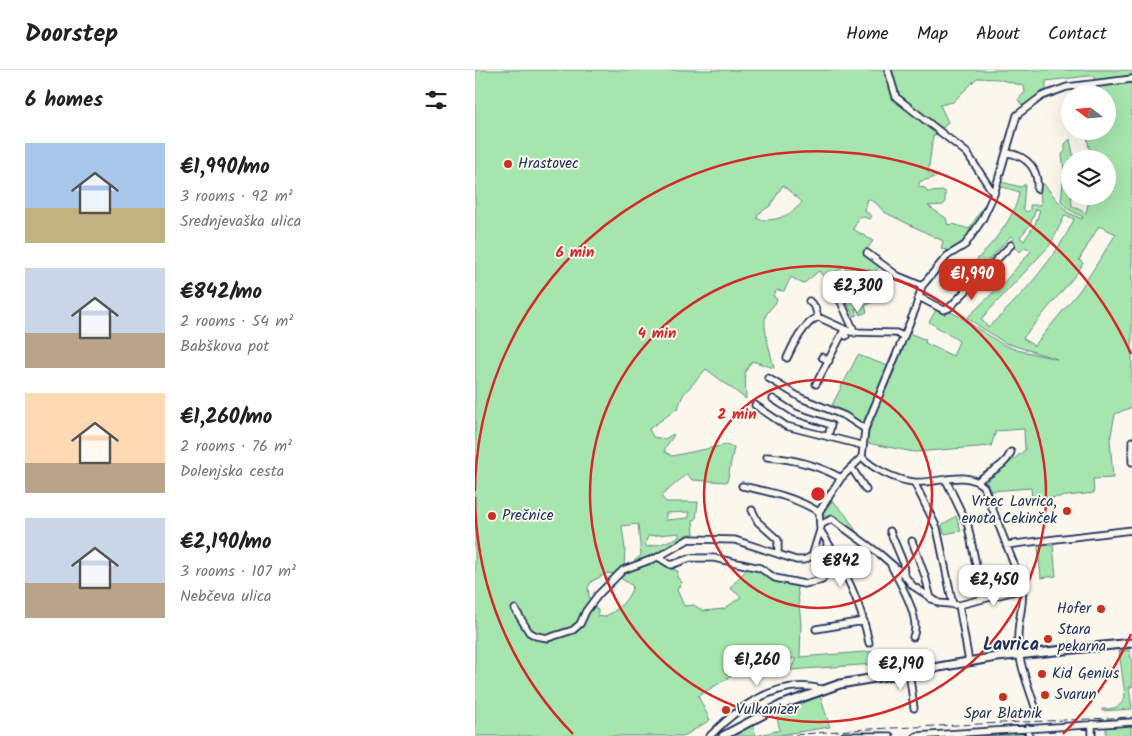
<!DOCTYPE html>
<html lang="en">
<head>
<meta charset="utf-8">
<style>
  :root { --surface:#fff; --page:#f2f2f2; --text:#202124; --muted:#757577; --line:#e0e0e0; --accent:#c8321e }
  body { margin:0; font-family:Kalam,sans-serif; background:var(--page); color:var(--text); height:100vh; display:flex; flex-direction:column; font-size:19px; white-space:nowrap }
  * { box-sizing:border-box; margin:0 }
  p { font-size:16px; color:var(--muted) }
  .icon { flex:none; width:28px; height:28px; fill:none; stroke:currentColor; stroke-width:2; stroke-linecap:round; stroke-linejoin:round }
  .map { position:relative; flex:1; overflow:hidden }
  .sheet { display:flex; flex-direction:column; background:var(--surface); width:475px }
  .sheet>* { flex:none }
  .needle { width:32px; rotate:286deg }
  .tools { position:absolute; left:586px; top:15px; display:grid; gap:10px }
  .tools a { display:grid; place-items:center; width:55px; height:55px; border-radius:50%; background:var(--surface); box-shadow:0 5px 20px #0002; font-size:25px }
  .price { position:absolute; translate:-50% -42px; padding:0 11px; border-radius:10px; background:#fff; color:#222; font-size:16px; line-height:32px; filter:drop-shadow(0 1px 2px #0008) }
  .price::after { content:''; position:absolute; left:50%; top:30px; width:15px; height:11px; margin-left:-8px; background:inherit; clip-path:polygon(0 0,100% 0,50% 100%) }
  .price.active { background:var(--accent); color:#fff }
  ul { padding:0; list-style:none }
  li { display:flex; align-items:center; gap:15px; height:125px; padding:0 25px }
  li span { display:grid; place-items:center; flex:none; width:140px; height:100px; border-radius:0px; color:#555 }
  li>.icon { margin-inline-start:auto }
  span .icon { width:60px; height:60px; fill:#fffc; stroke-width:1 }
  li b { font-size:21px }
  h2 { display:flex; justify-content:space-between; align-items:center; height:60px; padding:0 25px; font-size:21px }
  header { display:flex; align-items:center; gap:30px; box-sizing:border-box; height:70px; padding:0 25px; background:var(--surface); border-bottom:1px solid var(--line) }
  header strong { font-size:24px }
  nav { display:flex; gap:28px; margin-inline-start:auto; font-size:18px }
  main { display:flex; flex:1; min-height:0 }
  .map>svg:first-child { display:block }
  .green { fill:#a6e5ad; stroke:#608a86; fill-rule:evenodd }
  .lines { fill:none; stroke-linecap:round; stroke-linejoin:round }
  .minor-casing { stroke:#1b2f5e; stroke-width:9 }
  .major-casing { stroke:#1b2f5e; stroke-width:11 }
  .minor { stroke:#fbf7ec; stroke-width:5.5 }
  .major { stroke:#fbf7ec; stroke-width:7 }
  .rail { stroke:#1b2f5e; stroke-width:1; stroke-dasharray:8 4; stroke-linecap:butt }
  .ring { fill:none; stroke:#d62828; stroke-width:2.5 }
  .poi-dot { fill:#c8321e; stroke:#fbf7ec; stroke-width:2 }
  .labels { text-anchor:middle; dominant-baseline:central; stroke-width:4; stroke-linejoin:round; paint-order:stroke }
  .poi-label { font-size:15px; fill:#1b2f5e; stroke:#fbf7ec; text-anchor:start }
  .quarter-label { font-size:18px; font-weight:bold; fill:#1b2f5e; stroke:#fbf7ec }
  .centre { fill:#d62828; stroke:#fbf7ec; stroke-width:2.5 }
  .ring-label { font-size:15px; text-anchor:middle; font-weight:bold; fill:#d62828; stroke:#fbf7ec; stroke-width:4; stroke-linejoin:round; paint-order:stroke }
</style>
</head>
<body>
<header>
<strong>Doorstep</strong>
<nav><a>Home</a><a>Map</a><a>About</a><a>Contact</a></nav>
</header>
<main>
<section class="sheet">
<h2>6 homes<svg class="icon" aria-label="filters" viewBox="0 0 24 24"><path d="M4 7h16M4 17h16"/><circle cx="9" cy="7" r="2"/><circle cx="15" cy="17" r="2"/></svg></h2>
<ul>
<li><span style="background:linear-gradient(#a9c7e8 65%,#c2b280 0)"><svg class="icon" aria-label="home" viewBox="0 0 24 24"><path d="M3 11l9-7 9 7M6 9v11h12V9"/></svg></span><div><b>€1,990/mo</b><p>3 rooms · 92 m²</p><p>Srednjevaška ulica</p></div></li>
<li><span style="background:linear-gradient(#c9d6e8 65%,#b9a48a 0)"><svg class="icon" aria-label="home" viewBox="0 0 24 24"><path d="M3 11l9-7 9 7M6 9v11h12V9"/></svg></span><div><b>€842/mo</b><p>2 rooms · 54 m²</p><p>Babškova pot</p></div></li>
<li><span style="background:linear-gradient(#ffd9b3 70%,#b9a48a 0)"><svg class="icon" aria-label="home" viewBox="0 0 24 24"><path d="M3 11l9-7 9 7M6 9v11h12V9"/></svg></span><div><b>€1,260/mo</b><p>2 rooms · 76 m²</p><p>Dolenjska cesta</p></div></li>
<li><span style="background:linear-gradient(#c9d6e8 65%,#b9a48a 0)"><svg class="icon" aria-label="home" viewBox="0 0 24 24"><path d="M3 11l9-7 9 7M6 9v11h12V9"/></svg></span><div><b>€2,190/mo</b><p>3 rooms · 107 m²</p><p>Nebčeva ulica</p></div></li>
</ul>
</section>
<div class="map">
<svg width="657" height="666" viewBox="0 0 657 666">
  <rect width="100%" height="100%" fill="#fbf7ec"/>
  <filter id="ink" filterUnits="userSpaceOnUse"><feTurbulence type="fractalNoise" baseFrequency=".02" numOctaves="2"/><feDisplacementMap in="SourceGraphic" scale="10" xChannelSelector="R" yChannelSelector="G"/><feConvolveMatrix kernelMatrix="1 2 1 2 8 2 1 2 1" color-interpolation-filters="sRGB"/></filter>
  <g filter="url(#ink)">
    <!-- green -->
    <path class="green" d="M0 0H411L417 23 464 63 458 66 453 103 464 106 444 112V117L450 118 452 122 470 121V133L468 135 453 136 471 148 473 155 478 154 494 159 510 134 512 135 491 171 476 181 466 179 468 171 409 142 401 133 393 129 390 141 397 146 395 149 385 146 378 159 398 171 389 183 406 195 399 203 393 199 378 211 369 196 363 200 365 205 355 211 367 227 365 228 344 201 328 214 316 207 309 221 302 220 298 226 302 229C300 237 291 240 290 249 289 264 296 284 299 298L277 291 270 302 271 329 231 299 208 325 203 338 174 359 178 367 190 369 198 364 199 365 190 378V382L197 386 250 375 259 377 252 412 217 410 212 404 186 426 191 432H223L221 449 218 450 219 464 211 465 186 485 198 495 197 499 203 501 202 507 207 512 202 520 209 536 219 535 228 541 249 539 266 527 255 518 271 500 278 496 322 515 326 554 325 587 416 580 414 593 315 600 321 589 312 588 289 594 262 591 260 604 223 626 235 650 209 666H0ZM308 115 327 132C317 145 299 153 282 149L283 144 295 136ZM214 442V448L191 450V443ZM163 454 166 485 155 495 149 497 150 479 147 456ZM204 463V467L186 474 172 477 170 474 173 466ZM133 503 139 504 158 516C153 531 143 540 129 547L123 546V540L115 534 113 517 117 511Z
      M414 0H657V7L620 11 619 6H613L571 11V24L548 36 543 30 550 22 549 16 523 9 502 8 478 32 465 35 473 52 468 58 458 53 421 25Z
      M657 10V337L640 344 635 370 638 408 618 409 619 423 557 430 556 418 515 421 511 412 550 380 549 359 521 361 516 376 439 382 392 373C395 348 409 327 418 304 424 290 427 276 434 263L451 270 450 273 478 286 484 271 454 252 463 237 482 245 527 274 542 280 582 289 530 273 492 248 530 211 556 181 550 177 545 182 535 174 509 204 498 194C516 174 540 150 544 122L525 116 526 112 546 117 550 114 548 139 552 142 555 140V135H566L565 113H568L592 142 607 149 608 147 593 139 586 132 589 102 587 84 590 82V74L595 69 599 89H595L597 136 611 143 615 126H632V89H616L611 61H632V24H609L604 17ZM561 139 565 140 560 154 549 171 545 167 555 155ZM590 145 599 149C585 183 541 233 513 257L506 249 576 174ZM624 156 641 164 605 220 559 276 548 268 603 202 608 193 604 190ZM536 166 538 168 510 199 507 197Z
      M379 215 385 223H389L401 216 408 226 390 236 392 242 385 245 382 238 380 239 382 245 379 246 370 229 377 222 375 219Z
      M383 285 413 296 388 353 357 335Z
      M358 431 370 444 383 464 358 446 351 447 344 442Z
      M481 446 486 461 469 464 467 455Z
      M578 475 581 506 566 508 563 476Z
      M654 580 657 591V617H654L657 639 627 641V639C638 639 647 638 650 626L644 581Z
      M345 626 355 657 297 666H258L278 655 281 666 305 660 301 644Z
      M656 653V666H631V655Z
      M548 661V666H468Z"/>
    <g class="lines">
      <!-- minor casing -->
      <g class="minor-casing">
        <path id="minor" d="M413 0 421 27 492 83 519 124
          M533 83C552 86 564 99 562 119
          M392 183 423 206 447 216
          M374 221 368 224 366 232 380 263
          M444 227 469 240 474 238 536 175
          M334 231 340 237 343 247
          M347 287 354 291
          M312 288C317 276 330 252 343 247L376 262 421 263 428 266
          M293 308 326 328 370 346 390 359
          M341 314 369 260 371 266
          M298 329 320 343 356 355 353 367
          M280 335 311 356 386 375
          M657 371V392
          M292 387C318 389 343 395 366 408
          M387 387 390 359 440 240 447 216 472 186 490 175 507 150 519 124 542 45 567 26 592 17 657 9
          M387 387C398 399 421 410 438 412 462 415 490 398 509 417L547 515C550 533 543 548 543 565 542 590 553 614 560 637
          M376 397 391 420
          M471 410 493 456 508 529
          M503 411C515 401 530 397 536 382
          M439 412 462 458 478 535
          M267 416C295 422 320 427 344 442
          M277 440 283 452 303 470V483
          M345 458 344 442 366 408 387 387
          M345 460C368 495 386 532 394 573
          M415 461 428 492 429 505
          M437 471 450 506 456 529
          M531 475 657 460
          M183 487 196 495 215 488H239L285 498 300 508 329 514 347 510 352 498V471
          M416 495C424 512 447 548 438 567
          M484 535 494 592
          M40 539 54 562 61 566 73 568 98 560 105 554 111 541 123 525 148 500 183 487 214 469 260 470 321 490H329L337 486 347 454 357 449 406 485 429 505 438 516 464 533 484 535 548 519
          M341 559 389 551
          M434 601 439 638
          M617 654V666
          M553 658 554 666
          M235 666C264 636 304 608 347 619
          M369 666H415
          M441 666 657 652"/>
      </g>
      <!-- major casing -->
      <g class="major-casing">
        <path id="major" d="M248 666 306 635 365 614 522 587 657 573"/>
      </g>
      <!-- minor -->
      <use href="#minor" class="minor"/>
      <!-- major -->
      <use href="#major" class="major"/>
      <!-- rail -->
      <path class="rail" d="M308 666 374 660 657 647"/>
    </g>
  </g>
  <!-- distance rings -->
  <g class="ring">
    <circle cx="343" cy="424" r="114"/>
    <circle cx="343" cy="424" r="228"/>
    <path d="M656 564A343 343 0 0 1 588 664M98 664A343 343 0 0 1 0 427M0 421A343 343 0 0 1 656 284"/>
  </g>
  <!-- markers -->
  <g class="poi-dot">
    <circle cx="33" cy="94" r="5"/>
    <circle cx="592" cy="441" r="5"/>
    <circle cx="17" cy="446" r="5"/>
    <circle cx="626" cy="539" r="5"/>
    <circle cx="573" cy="569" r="5"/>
    <circle cx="567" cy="604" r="5"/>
    <circle cx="570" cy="625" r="5"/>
    <circle cx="528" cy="627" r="5"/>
    <circle cx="251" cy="640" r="5"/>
  </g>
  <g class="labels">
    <!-- poi labels -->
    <g class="poi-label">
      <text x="43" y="94">Hrastovec</text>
      <text x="582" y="432" text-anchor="end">Vrtec Lavrica,<tspan x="582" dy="17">enota Cekinček</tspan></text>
      <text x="27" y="446">Prečnice</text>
      <text x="616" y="539" text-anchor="end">Hofer</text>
      <text x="583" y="560">Stara<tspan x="583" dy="17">pekarna</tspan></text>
      <text x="577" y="604">Kid Genius</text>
      <text x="580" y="625">Svarun</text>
      <text x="261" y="640">Vulkanizer</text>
      <text x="528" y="644" text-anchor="middle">Spar Blatnik</text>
    </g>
    <!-- quarter labels -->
    <g class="quarter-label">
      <text x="536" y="575">Lavrica</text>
    </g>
  </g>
  <circle cx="343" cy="424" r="8" class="centre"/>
  <g class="ring-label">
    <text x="100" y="187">6 min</text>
    <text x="182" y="268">4 min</text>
    <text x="262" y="349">2 min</text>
  </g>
</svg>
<div class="tools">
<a><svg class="needle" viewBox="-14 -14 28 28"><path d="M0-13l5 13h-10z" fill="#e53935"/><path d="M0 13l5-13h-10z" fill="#757577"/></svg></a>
<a><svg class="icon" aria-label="layers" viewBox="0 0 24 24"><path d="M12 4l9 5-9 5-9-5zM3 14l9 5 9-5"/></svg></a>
</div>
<b class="price active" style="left:497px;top:231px">€1,990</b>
<b class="price" style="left:383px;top:243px">€2,300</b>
<b class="price" style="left:366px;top:518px">€842</b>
<b class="price" style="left:519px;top:537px">€2,450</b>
<b class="price" style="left:282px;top:617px">€1,260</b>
<b class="price" style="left:426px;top:621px">€2,190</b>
</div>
</main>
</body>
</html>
